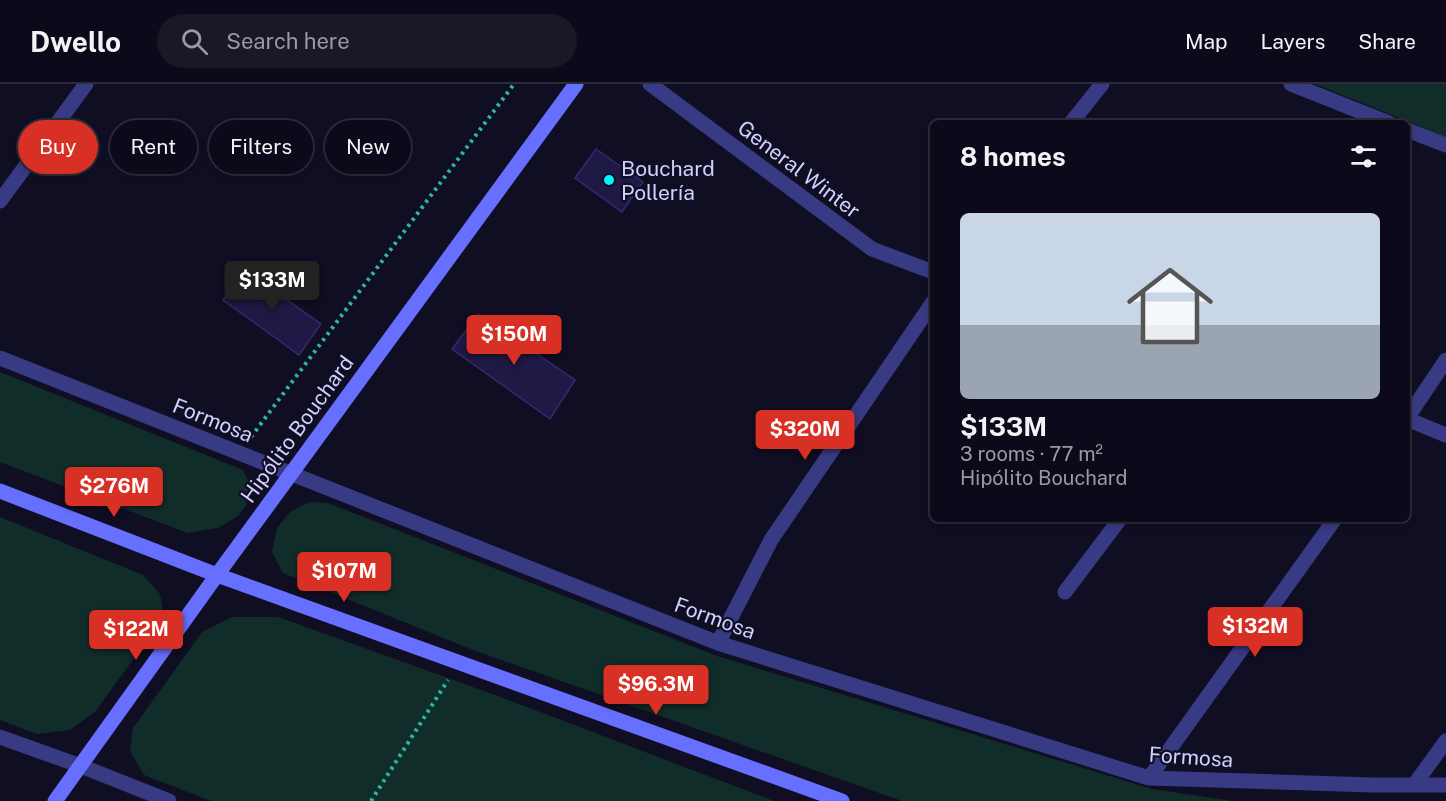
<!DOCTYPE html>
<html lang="en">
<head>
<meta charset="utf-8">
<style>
  :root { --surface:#0c0a1a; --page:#1a1827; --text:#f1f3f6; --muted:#9a9aa2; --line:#2c2b39; --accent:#d93025 }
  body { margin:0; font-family:"Public Sans",sans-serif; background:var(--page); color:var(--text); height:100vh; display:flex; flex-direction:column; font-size:22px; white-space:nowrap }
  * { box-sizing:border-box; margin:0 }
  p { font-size:20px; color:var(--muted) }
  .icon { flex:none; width:33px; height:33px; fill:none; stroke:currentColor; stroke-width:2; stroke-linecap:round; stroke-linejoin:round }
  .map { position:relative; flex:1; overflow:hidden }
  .side { position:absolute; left:930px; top:36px; width:480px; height:402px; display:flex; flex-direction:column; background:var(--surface); border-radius:9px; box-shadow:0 3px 9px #0003,0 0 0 2px var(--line) }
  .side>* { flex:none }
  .hud { position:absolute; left:18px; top:36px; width:570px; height:54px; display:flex; gap:12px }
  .price { position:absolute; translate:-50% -51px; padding:0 14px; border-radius:6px; background:var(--accent); color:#fff; font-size:20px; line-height:39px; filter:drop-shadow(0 2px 3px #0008) }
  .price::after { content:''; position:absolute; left:50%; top:36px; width:18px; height:14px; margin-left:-9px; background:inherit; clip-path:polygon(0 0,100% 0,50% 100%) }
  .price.on { background:#222; color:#fff }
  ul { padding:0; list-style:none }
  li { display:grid; align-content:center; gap:12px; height:318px; padding:0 30px }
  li+li { border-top:2px solid var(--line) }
  li span { display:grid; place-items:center; height:186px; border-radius:9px; color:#555 }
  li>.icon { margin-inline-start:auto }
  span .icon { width:108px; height:108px; fill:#fffc; stroke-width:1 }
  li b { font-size:26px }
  h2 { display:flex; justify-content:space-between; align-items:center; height:72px; padding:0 30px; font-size:26px }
  .tag { padding:0 21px; border-radius:27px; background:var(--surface); box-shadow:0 3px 9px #0003,0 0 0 2px var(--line); font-size:21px; line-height:54px }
  .tag.on { background:var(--accent); color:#fff }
  header { display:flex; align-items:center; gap:36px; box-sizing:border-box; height:84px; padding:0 30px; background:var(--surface); border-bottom:2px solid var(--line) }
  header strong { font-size:28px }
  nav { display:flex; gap:33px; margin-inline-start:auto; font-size:21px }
  .search { width:420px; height:54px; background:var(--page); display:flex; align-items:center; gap:15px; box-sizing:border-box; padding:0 21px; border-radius:33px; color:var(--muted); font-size:22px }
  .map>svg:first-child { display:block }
  .green { fill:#112d2a }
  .building { fill:#1f1945; stroke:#332b71; stroke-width:1.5 }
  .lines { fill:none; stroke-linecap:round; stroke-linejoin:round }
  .path { stroke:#2db6a3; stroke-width:4; stroke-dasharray:3 4.5; stroke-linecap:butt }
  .minor { stroke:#383b83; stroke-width:15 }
  .secondary { stroke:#676fff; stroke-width:15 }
  .poi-dot { fill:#00f6fb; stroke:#100e23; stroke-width:2 }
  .labels { text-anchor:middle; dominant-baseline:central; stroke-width:4.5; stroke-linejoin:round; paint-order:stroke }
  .poi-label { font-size:21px; fill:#d2d0ff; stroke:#100e23; text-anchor:start }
  .street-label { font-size:21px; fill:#d2d0ff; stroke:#100e23 }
</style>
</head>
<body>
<header>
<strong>Dwello</strong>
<div class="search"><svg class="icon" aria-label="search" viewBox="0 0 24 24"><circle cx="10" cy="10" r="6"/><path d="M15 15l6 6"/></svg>Search here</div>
<nav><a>Map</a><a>Layers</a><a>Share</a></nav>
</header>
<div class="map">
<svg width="1446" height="717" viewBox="0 0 1446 717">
  <rect width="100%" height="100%" fill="#100e23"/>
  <!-- green -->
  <path class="green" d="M1315 0H1446V53Z
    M0 288 243 386 250 401 246 422 238 432 218 444 188 449 0 378Z
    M309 418 328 419 717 572 1152 705 1233 717H902L473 566 283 489 272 468 277 444 290 428Z
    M0 433 143 491 160 510 164 533 95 628 70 646 37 650 0 636Z
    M232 533H278L498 612 774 717H211L144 691 130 667 133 644 202 548Z"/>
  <!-- building -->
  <path class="building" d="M596 65 643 98 622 128 575 94Z
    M244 186 321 240 299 271 223 216Z
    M478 230 575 296 550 335 452 265Z"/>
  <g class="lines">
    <!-- path -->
    <path class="path" d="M251 353 514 0
      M371 717 448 596"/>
    <!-- minor -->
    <path class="minor" d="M650 0 872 165 933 188
      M1291 0 1389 39
      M1071 39 1102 0
      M1407 46 1446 61
      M0 117 86 0
      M0 274 718 559 1149 694 1373 701H1446
      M1407 334 1446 276
      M1407 335 1446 351
      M1065 508 1120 435
      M718 559 771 456 933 218
      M0 653 81 682 169 717
      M1149 694 1335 435
      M1414 701 1446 657"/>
    <!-- secondary -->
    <path class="secondary" d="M0 407 217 491 842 717
      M55 717 217 491 576 0"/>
  </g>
  <!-- markers -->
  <circle class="poi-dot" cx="609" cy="96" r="6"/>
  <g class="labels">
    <!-- poi labels -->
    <g class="poi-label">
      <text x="621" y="84">Bouchard<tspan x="621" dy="24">Pollería</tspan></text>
    </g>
    <!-- street labels -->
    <g class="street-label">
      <text transform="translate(799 85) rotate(37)">General Winter</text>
      <text transform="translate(213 336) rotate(22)">Formosa</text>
      <text transform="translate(297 345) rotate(-54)">Hipólito Bouchard</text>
      <text transform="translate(715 534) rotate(20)">Formosa</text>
      <text transform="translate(1191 673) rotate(4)">Formosa</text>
    </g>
  </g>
</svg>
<b class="price on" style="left:272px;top:228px">$133M</b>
<b class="price" style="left:514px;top:282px">$150M</b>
<b class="price" style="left:805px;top:377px">$320M</b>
<b class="price" style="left:114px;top:434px">$276M</b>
<b class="price" style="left:344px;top:519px">$107M</b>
<b class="price" style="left:1255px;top:574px">$132M</b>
<b class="price" style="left:136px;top:577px">$122M</b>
<b class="price" style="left:656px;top:632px">$96.3M</b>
<div class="hud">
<a class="tag on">Buy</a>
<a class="tag">Rent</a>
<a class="tag">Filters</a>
<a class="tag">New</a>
</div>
<section class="side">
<h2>8 homes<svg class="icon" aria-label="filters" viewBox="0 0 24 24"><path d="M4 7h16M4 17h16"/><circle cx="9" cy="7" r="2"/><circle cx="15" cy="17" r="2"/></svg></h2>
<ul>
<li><span style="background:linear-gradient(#c9d6e8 60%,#9aa5b1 0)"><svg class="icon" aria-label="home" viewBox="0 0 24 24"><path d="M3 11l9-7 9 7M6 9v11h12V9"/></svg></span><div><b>$133M</b><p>3 rooms · 77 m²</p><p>Hipólito Bouchard</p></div></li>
</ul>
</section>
</div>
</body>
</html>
